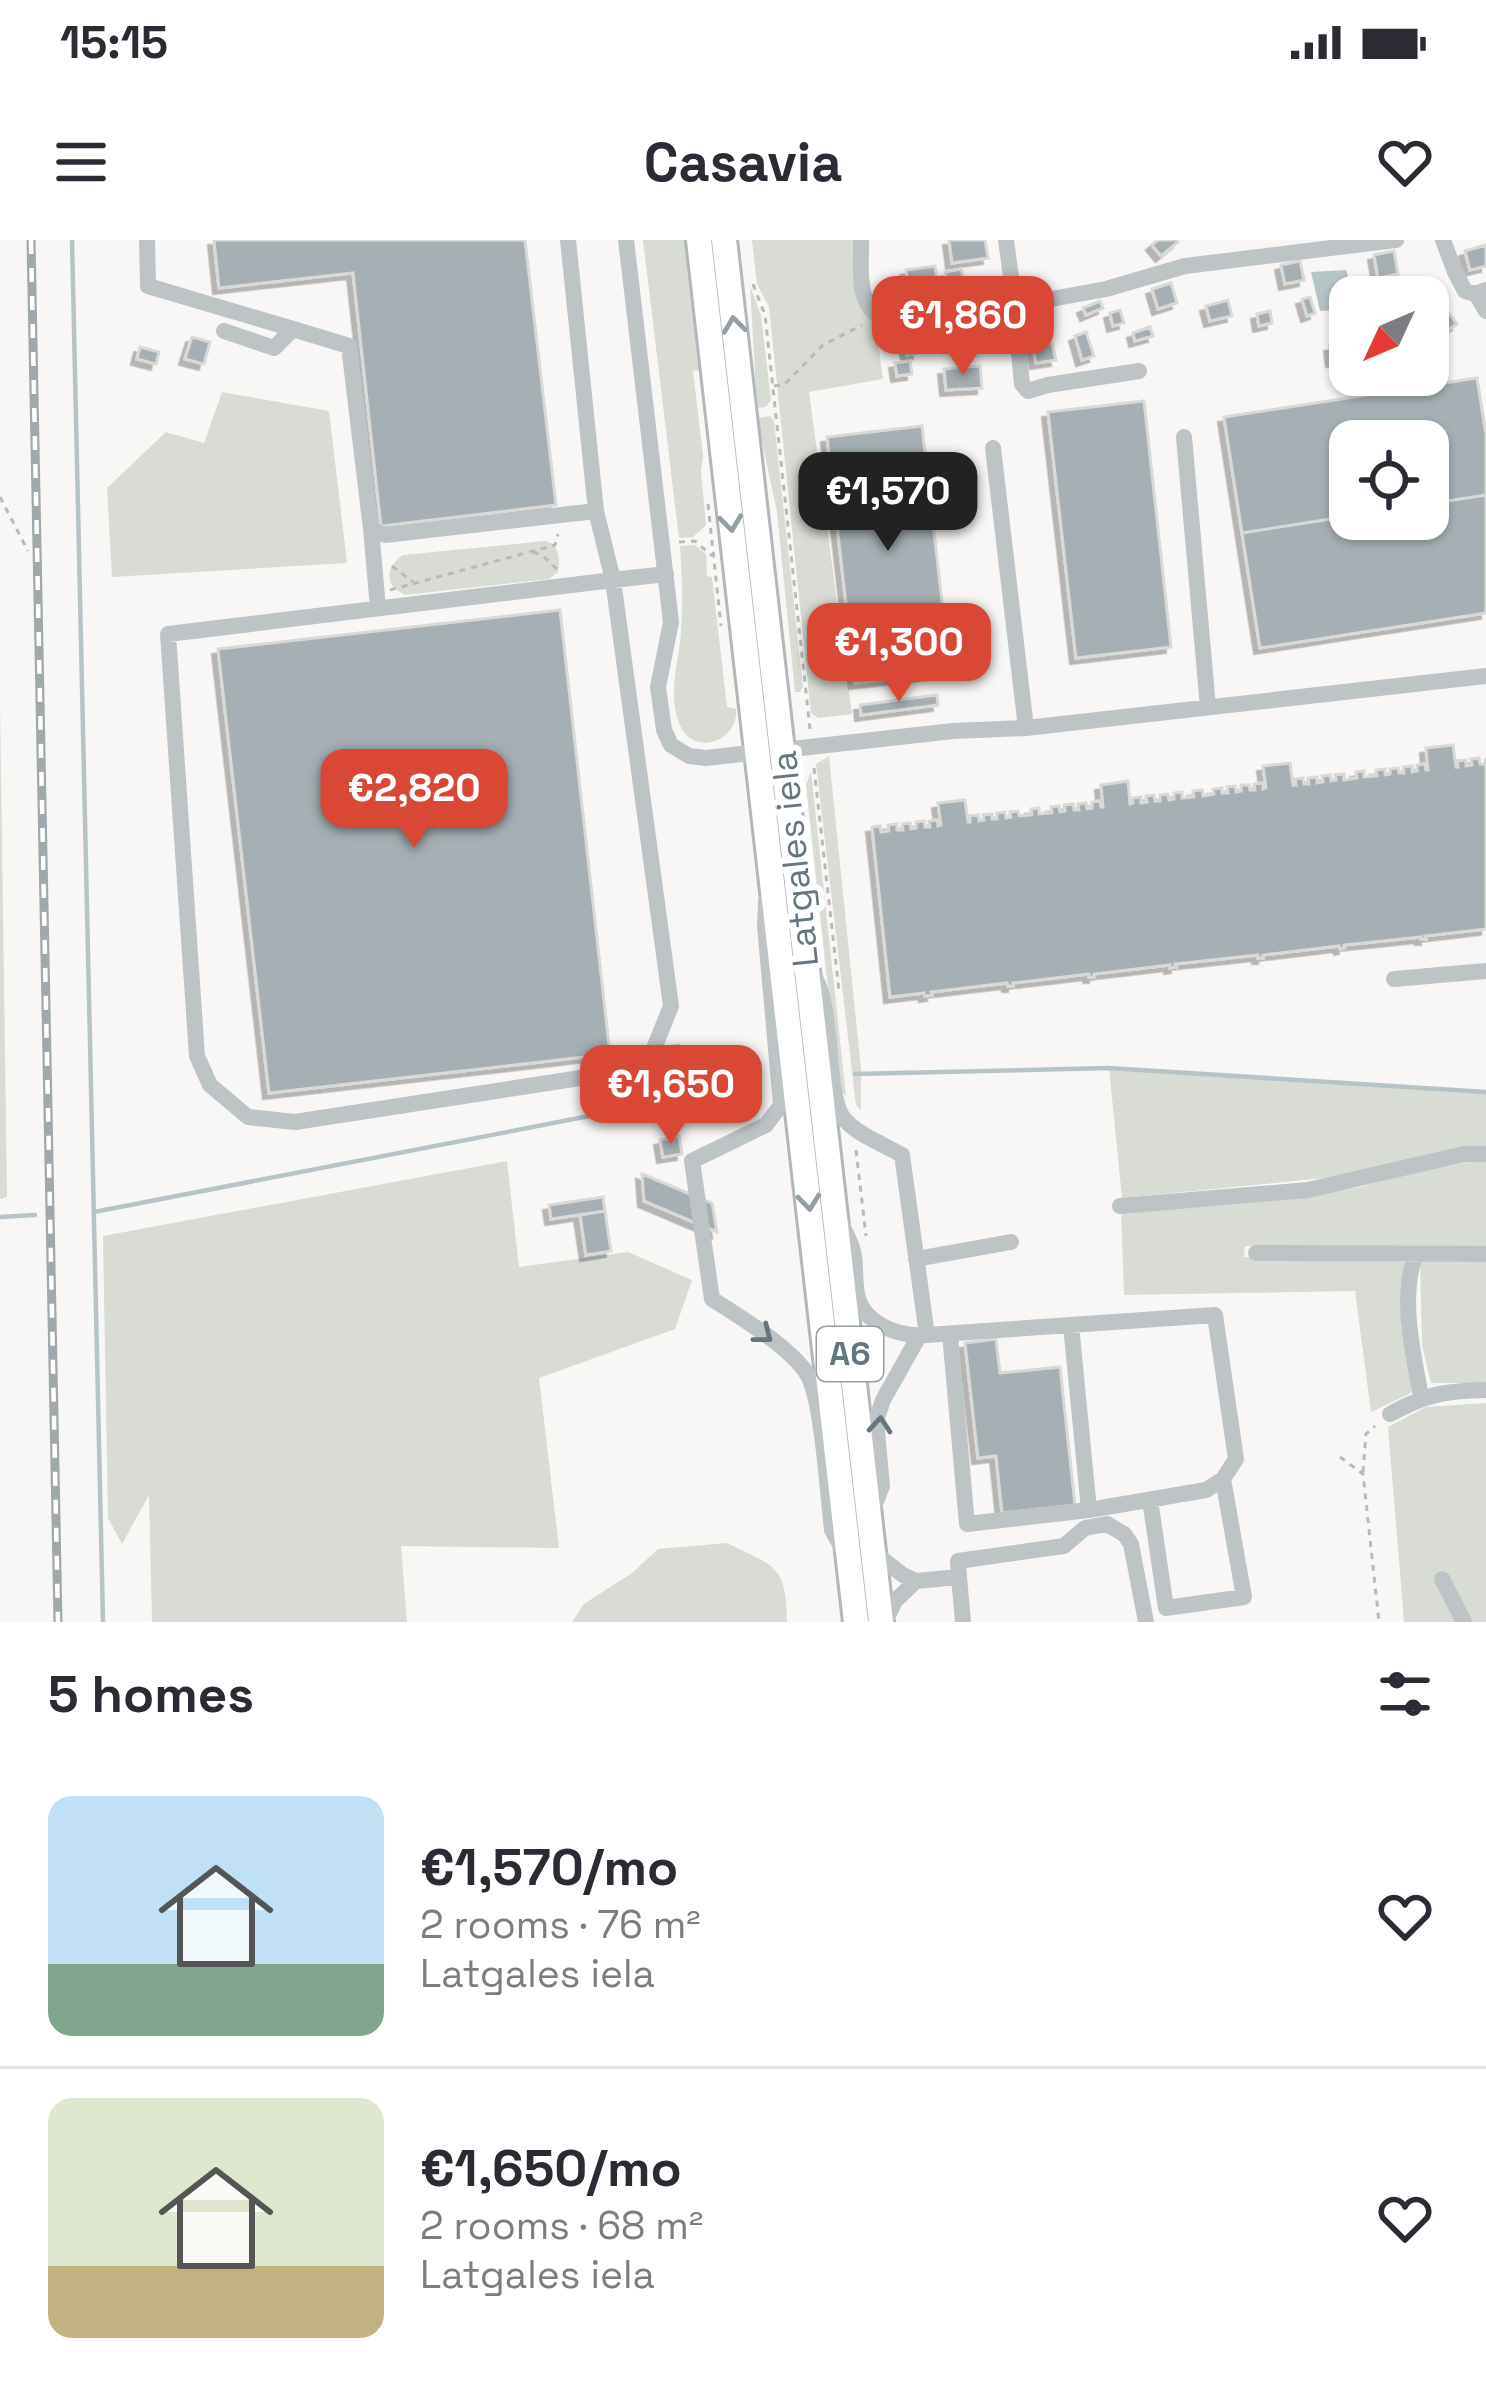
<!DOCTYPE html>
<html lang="en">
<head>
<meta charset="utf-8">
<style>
  :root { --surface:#fff; --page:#f7f7f7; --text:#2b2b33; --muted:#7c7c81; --line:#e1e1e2; --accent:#d94834 }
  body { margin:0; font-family:"Space Grotesk",sans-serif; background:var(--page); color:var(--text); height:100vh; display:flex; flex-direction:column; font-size:45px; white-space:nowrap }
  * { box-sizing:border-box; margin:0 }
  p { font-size:39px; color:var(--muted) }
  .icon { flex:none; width:66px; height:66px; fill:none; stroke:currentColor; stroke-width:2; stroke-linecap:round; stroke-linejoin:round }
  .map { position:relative; height:1382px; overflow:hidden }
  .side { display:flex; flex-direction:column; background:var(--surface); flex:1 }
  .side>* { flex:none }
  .needle { width:78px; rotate:226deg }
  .tools { position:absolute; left:1329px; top:36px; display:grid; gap:24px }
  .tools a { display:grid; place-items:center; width:120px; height:120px; border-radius:24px; background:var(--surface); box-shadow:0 3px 9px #0004; font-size:60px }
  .price { position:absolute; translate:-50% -102px; padding:0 27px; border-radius:24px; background:var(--accent); color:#fff; font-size:39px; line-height:78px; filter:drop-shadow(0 3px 6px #0008) }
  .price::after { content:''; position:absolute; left:50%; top:72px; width:36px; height:27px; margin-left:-18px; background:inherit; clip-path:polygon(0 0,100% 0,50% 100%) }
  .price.current { background:#222; color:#fff }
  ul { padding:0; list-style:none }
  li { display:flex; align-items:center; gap:36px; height:300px; padding:0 48px }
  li+li { border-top:3px solid var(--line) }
  li span { display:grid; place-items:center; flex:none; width:336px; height:240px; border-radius:24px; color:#555 }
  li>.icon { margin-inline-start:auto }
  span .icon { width:144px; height:144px; fill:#fffc; stroke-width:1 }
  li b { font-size:51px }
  h2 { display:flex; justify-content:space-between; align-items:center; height:144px; padding:0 48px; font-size:51px }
  .status { display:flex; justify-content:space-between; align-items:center; height:84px; padding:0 60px; background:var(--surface); direction:ltr }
  .status svg { height:33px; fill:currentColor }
  header { display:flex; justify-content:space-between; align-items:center; height:156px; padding:0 48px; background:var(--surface); font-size:54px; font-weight:600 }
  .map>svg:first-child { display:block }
  .green { fill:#d8dcd4 }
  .water { fill:#b7c4c7 }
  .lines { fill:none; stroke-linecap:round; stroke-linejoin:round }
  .stream { stroke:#b7c4c7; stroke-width:4.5 }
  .building { fill:#a6b0b4; stroke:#d9d9d7; stroke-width:3; filter:url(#shadow) }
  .highway-casing { stroke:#b2b7b9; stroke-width:30 }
  .path { stroke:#b7bbbd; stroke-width:3; stroke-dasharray:6 6; stroke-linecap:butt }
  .minor { stroke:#bec4c6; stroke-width:16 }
  .highway { stroke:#fff; stroke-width:24 }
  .rail-casing { stroke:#a0a8ac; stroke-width:9 }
  .rail { stroke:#fff; stroke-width:4.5; stroke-dasharray:14; stroke-linecap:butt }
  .oneway { stroke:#929fa5 }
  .oneway2 { stroke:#64767e }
  .labels { text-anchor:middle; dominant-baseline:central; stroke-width:12; stroke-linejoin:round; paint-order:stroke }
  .shield { fill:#fff; stroke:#929fa5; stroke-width:3 }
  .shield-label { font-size:33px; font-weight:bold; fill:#64767e }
  .street-label { font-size:36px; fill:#64767e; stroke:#fff }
</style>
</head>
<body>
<div class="status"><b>15:15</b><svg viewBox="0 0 49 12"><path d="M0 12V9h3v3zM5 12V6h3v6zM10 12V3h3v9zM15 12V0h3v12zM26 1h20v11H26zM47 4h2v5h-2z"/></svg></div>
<header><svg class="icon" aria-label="menu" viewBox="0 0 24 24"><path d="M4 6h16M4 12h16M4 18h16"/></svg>Casavia<svg class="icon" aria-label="heart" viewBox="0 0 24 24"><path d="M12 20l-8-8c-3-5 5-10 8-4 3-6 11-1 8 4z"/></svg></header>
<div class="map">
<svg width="1486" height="1382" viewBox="0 0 1486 1382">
  <defs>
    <filter id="shadow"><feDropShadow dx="-5.5" dy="5.5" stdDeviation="0" flood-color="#0004"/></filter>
  </defs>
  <rect width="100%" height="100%" fill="#f8f7f5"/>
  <!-- green -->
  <path class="green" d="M643 0H686L701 130 693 131 703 216 701 231 706 285 693 297 679 298Z
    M752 0H864L883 139 809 152 852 474 818 478 811 473 769 67 757 44Z
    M750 46 761 75 771 160 766 167 757 168Z
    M222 152 329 171 347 323 112 337 107 248 166 192 204 203Z
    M770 176 774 181 803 447 800 452H795L777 272 757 178Z
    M545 301C560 304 560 319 558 332L549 339 405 355C384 346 385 327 403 315Z
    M695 305 706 314 707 336 712 337 727 467 736 469C739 502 693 517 680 485 667 455 679 422 681 391 683 363 682 334 680 306Z
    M0 459 7 957 0 959Z
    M829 516 861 829V870L856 865 816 524Z
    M811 531 846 856 839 849 806 545Z
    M1109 828 1486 852V909L1345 936 1122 958Z
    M507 921 519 1027 628 1012 692 1040 675 1089 539 1138 559 1308 401 1306 407 1382H152L149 1255 122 1304 108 1278 103 996Z
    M1475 921H1486V1007L1245 1006 1244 1017 1404 1022 1401 1084 1412 1138 1411 1153 1371 1172 1355 1051 1124 1055 1121 970 1298 957 1361 947 1421 929Z
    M1420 1020 1486 1021V1143H1431L1422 1105Z
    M1486 1163V1382H1404L1388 1187 1426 1167Z
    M727 1303C775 1327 786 1324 787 1382H572L584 1364 632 1333 658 1309Z"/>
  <!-- water -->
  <path class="water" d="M1346 30 1355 57H1350V69L1320 71 1311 32Z"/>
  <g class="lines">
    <!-- stream -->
    <path class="stream" d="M72 0 103 1382
      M855 834 1109 828 1486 852
      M94 972 755 844
      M0 977 35 975"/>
  </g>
  <!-- building -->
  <path class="building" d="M214 0H525L556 265 381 286 353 33 219 48Z
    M949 0H985L988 18 952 23Z
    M1158 0H1176L1178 2 1161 16 1152 5Z
    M1486 5V26L1470 30 1465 11Z
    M1394 11 1398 34 1378 38 1374 15Z
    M1300 21 1304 40 1285 44 1281 25Z
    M935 26 938 47 909 51 906 30Z
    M961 29 964 43 948 46 945 32Z
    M1392 40 1394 55H1383L1382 41Z
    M1171 43 1177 63 1158 69 1152 49Z
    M1310 57 1315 73 1307 76 1302 59Z
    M1228 60 1232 76 1210 81 1206 66Z
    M1100 61 1103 68 1086 75 1083 68Z
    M966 68 969 84 958 86 956 70Z
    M1120 70 1124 83 1113 86 1110 73Z
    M1270 71 1272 83 1259 86 1257 74Z
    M1449 73 1457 84 1443 93 1436 82Z
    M1150 87 1153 96 1135 101 1133 93Z
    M914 90 918 113 907 115 903 91Z
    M1086 92 1094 116 1082 120 1075 96Z
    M192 97 210 102 204 124 185 119Z
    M972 97 974 108 962 111 960 99Z
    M1052 103 1056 120 1036 123 1033 106Z
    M1345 105 1346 119 1332 121 1330 106Z
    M140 107 159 112 156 124 137 119Z
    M910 121 912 134 897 136 895 123Z
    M980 126 982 148 946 150 944 129Z
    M1477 138 1486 195V255L1428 264V201H1350V276L1242 293 1224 177Z
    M1144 161 1171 407 1076 418 1048 172Z
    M922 186 950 432 855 443 827 197Z
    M1486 255V373L1260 408 1242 293 1350 276V279H1428V264Z
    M560 370 610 814 269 853 218 409Z
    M937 455 938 465 861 475 860 465Z
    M1453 505 1456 527H1458L1457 521 1466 520V526L1472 525 1471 519 1479 518 1480 524H1485L1486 518V689L1425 696 1426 699H1421V697L1344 705V708L1340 709 1339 706 1263 715V718H1258V715L1175 724 1176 727 1170 728V725L1094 734V737H1089V734L1013 743V746H1008L1007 743 931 752 932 755 925 756 924 753 890 757 872 587 880 586 881 592 889 591 888 585 897 584V590H903L902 584 910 583 911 589 916 588V582L924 581 925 587H930L929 581 937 580 938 586 941 585 938 563 965 560 968 582H970V576L978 575 979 581 984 580 983 575 992 574V579H997V573L1005 572 1006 578 1011 577 1010 572 1018 571 1019 576 1032 575 1031 569 1039 568V574L1052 573 1051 567 1059 566 1060 572 1065 571 1064 565 1073 564 1074 570H1079L1078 564 1086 563 1087 569 1092 568V562L1100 561 1101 567H1103L1101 545 1128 541 1130 564 1133 563 1132 558 1141 557V563L1147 562 1146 556 1154 555 1155 561H1160V555L1168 554 1169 560 1174 559V553L1182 552V558L1194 557 1193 551 1202 550 1203 556 1214 554 1213 549 1222 548V553H1228L1227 547 1235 546 1236 552 1241 551V545H1249L1250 550H1255L1254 544 1263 543V549L1266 548 1263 526 1290 523 1293 545H1296L1295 539 1303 538 1304 544H1309L1308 538 1317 537V543L1323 542 1322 536 1330 535 1331 541 1336 540 1335 535 1344 534V540L1357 538 1356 532 1364 531V537L1377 536 1376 530 1385 529V535L1390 534V529L1398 528 1399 533H1404L1403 527 1412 526V532L1417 531V525L1425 524 1426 530H1428L1426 508Z
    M679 805 681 820 662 823 660 808Z
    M679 896 682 914 663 917 660 900Z
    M642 934 712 963 717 992 644 961Z
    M603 957 605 971 551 979 549 965Z
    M605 971 611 1011 586 1015 580 975Z
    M996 1099 1000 1133 1060 1127 1075 1265 1002 1273 996 1216 978 1218 965 1103Z"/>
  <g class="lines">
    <!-- highway casing -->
    <g class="highway-casing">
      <path id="highway" d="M699 0 856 1382
        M724 0 881 1382"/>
    </g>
    <!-- path -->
    <path class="path" d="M753 44 765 75 810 489
      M774 146 785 144 823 105 862 85
      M0 257 28 311
      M708 264 721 386
      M679 302 695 301 712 316
      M533 312 543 316 559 331
      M392 326 413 342
      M390 350 555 305 558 294
      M814 528 839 751
      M856 910 866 996
      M1340 1217 1363 1234 1379 1382
      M1363 1232 1366 1194 1375 1186"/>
    <!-- minor -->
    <path class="minor" d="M147 0 148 46 293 89
      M626 0 671 382 658 447 664 490 671 505 689 516 706 518 759 512
      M861 0C862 27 855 60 879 77L1010 44
      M1006 0 1014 59 1024 64 1106 49 1185 26 1396 0
      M1443 0 1455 32 1465 51 1476 54 1486 50
      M1476 54 1486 71
      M1014 59 1022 144 1028 151 1048 145 1139 131
      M224 91 274 108 293 89 349 106 371 289 385 295 596 271 568 0
      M1184 197 1208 467
      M993 208 1026 488
      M596 271 613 340 671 766 653 811 619 832 295 882 248 877 210 845 197 816 168 394 613 340 666 334
      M371 289 378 368
      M783 510 953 491 1026 488 1486 436
      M766 662 765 686 781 865 766 885 692 921 712 1059C739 1076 791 1108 807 1134 822 1157 828 1257 832 1290L843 1310
      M813 734C836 770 824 857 845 880 860 896 883 904 902 915L927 1095
      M1394 739 1486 731
      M1120 966 1308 950 1464 914H1486
      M841 983C845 992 851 1002 853 1011 857 1027 853 1046 859 1061 869 1087 903 1097 927 1095L1215 1075 1236 1219 1223 1239 1206 1250 1089 1270 967 1284 950 1094
      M1256 1013 1486 1014
      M1415 1015C1400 1061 1413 1111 1421 1157
      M916 1019 1011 1002
      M1071 1085 1089 1270
      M1390 1174C1427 1154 1444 1151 1486 1150
      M1150 1260 1166 1368 1244 1357 1223 1239
      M871 1274 882 1246 876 1181 883 1160 919 1096
      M873 1312 903 1335 916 1341 959 1337 963 1382
      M959 1337 958 1321 1064 1306 1085 1288 1107 1284 1124 1294 1131 1304 1146 1382
      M1442 1339 1464 1382
      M885 1382 895 1361 916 1341"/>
    <!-- highway -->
    <use href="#highway" class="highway"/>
    <!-- rail casing -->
    <g class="rail-casing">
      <path id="rail" d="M31 0 58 1382"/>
    </g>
    <!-- rail -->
    <use href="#rail" class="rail"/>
  </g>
  <!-- one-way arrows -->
  <defs><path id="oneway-chevron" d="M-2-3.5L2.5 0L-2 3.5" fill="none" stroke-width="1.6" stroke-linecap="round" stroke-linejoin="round" transform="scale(3)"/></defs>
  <g class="oneway">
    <use href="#oneway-chevron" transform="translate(734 85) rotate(-97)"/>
    <use href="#oneway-chevron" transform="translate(731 283) rotate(83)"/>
    <use href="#oneway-chevron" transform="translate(809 962) rotate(84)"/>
  </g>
  <g class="oneway2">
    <use href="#oneway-chevron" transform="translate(764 1095) rotate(38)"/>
    <use href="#oneway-chevron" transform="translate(880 1185) rotate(-85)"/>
  </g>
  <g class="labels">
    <!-- shield labels -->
    <rect class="shield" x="817" y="1087" width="66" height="54" rx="9"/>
    <g class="shield-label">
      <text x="850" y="1114">A6</text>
    </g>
    <!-- street labels -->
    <g class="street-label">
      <text transform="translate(795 619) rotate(-96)">Latgales iela</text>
    </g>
  </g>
</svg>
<div class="tools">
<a><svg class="needle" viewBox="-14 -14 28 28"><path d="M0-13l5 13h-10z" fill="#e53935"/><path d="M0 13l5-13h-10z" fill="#7c7c81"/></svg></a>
<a><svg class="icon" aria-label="locate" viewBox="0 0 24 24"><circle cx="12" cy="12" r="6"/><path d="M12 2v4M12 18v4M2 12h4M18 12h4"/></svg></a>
</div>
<b class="price" style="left:963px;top:138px">€1,860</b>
<b class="price current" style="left:888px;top:314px">€1,570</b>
<b class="price" style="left:899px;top:465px">€1,300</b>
<b class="price" style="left:414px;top:611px">€2,820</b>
<b class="price" style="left:671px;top:907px">€1,650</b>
</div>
<section class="side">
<h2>5 homes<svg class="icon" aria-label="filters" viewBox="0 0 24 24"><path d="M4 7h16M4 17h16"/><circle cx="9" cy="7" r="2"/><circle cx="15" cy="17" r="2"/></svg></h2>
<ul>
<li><span style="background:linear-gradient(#bfe0f5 70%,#7fa58c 0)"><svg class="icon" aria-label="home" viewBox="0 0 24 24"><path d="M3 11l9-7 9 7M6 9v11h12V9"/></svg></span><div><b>€1,570/mo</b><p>2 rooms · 76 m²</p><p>Latgales iela</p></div><svg class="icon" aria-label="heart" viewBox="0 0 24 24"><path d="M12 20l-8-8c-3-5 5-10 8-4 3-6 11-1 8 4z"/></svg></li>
<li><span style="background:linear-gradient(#dfe7d0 70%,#c2b280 0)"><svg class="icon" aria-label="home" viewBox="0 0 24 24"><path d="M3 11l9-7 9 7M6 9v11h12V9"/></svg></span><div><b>€1,650/mo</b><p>2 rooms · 68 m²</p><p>Latgales iela</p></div><svg class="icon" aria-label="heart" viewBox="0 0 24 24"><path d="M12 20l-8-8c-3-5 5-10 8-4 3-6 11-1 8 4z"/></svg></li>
</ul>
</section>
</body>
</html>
